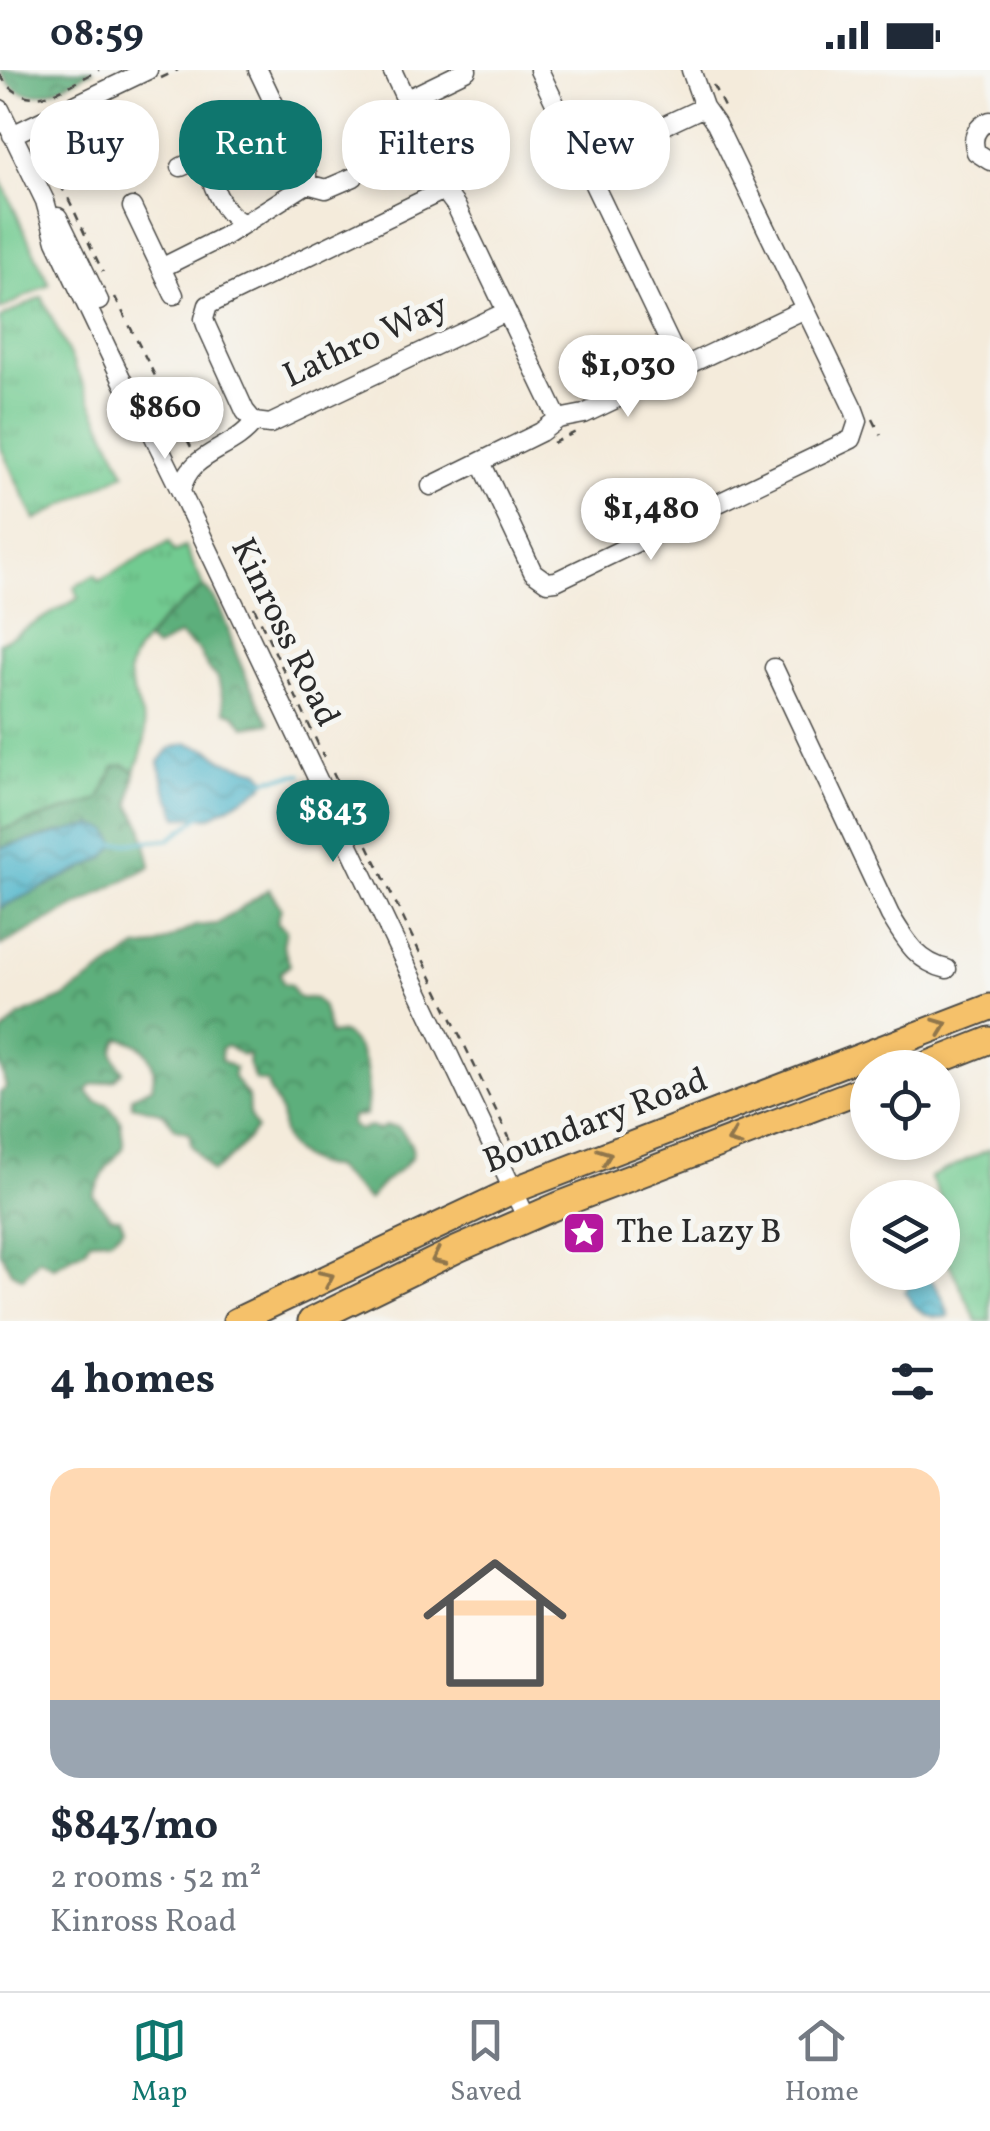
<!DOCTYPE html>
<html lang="en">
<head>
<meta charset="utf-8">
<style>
  :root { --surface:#fff; --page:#f2f2f3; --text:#1f2937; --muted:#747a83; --line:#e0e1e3; --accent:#0f766e }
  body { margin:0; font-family:Vollkorn,serif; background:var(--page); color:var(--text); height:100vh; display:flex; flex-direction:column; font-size:38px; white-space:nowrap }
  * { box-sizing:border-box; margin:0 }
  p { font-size:32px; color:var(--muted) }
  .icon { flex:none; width:55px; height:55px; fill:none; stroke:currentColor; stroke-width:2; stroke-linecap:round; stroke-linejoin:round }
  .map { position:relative; height:1251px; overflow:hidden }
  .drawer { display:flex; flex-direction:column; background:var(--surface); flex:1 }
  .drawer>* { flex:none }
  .guide { position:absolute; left:30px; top:30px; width:930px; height:90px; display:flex; gap:20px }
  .fabs { position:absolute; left:850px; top:980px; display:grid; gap:20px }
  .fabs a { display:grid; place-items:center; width:110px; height:110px; border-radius:50%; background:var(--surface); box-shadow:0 5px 15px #0003; font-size:50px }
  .price { position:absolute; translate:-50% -85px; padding:0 22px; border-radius:35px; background:#fff; color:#222; font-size:32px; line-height:65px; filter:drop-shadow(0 2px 5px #0008) }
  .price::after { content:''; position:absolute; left:50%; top:60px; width:30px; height:22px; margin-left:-15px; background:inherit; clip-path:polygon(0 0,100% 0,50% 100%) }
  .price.selected { background:var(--accent); color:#fff }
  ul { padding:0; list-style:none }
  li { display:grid; align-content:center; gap:20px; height:530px; padding:0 50px }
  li+li { border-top:2px solid var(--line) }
  li span { display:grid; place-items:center; height:310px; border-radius:30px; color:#555 }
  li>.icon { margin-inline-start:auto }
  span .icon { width:180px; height:180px; fill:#fffc; stroke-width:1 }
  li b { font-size:42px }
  h2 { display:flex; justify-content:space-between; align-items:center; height:120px; padding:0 50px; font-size:42px }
  .tag { padding:0 35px; border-radius:40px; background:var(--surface); box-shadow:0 5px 15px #0003; font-size:35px; line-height:90px }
  .tag.selected { background:var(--accent); color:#fff }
  .status { display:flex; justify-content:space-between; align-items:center; height:70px; padding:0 50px; background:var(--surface); direction:ltr }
  .status svg { height:28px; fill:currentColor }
  .menu { display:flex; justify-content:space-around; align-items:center; height:140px; border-top:2px solid var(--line); background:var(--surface); font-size:28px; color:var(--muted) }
  .menu a { display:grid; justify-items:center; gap:5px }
  .menu .selected { color:var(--accent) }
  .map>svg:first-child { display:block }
  .grass { fill:url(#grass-tufts); stroke:#4e7b5e; stroke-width:2.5 }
  .forest { fill:url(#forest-crowns); stroke:#446d53; stroke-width:2.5 }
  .pitch { fill:#72cb91; stroke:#4e7b5e; stroke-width:2.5 }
  .water { fill:url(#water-waves); stroke:#3a6f7a; stroke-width:2.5 }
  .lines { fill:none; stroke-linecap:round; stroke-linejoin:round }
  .stream { stroke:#4ab3c9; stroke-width:4 }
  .minor-casing { stroke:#494845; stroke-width:21 }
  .highway-casing { stroke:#494845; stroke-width:29 }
  .path { stroke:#494845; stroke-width:2.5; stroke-dasharray:8 8; stroke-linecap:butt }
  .minor { stroke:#fff; stroke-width:18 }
  .highway { stroke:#f5c16b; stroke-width:25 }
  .oneway { stroke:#90764b }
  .labels { text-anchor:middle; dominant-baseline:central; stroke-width:10; stroke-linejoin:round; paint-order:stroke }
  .street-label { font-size:35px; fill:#2b2b2b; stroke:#f6f6f2 }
  .poi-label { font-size:35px; fill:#2b2b2b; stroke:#f6f6f2; text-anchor:start }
</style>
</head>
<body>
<div class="status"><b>08:59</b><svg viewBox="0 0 49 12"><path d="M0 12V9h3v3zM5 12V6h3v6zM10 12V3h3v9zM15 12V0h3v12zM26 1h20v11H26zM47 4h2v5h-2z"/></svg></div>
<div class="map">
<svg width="990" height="1251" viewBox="0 0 990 1251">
  <defs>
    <pattern id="grass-tufts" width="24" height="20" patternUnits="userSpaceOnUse" patternTransform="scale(2.5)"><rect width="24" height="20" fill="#72cb91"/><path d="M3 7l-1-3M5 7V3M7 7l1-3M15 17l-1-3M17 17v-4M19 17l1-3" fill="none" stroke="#63ae7d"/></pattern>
    <pattern id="forest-crowns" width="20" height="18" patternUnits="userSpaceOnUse" patternTransform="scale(2.5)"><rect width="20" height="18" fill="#5daf7b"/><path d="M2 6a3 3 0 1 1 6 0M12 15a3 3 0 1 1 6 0" fill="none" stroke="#4d8f65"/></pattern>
    <pattern id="water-waves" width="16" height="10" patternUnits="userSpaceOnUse" patternTransform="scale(2.5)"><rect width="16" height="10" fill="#4ab3c9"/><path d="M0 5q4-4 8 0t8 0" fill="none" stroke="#3e92a3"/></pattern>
  </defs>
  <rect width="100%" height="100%" fill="#f6f6f2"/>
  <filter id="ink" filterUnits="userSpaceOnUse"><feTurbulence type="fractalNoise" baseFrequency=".01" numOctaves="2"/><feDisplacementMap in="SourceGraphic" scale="20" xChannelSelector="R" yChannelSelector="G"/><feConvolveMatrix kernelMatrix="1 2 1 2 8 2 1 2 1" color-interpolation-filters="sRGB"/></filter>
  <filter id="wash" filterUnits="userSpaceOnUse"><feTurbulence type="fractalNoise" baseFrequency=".0048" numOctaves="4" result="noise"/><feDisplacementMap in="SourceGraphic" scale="40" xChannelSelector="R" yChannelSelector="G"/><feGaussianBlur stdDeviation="2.25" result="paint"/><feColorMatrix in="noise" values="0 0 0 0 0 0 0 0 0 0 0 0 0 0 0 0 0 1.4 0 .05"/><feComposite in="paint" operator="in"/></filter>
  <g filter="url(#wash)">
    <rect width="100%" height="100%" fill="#f4ebdb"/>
    <!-- grass -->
    <path class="grass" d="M42 227 125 403 35 450 0 376V248Z
      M169 472 174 482 185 477 204 517C182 534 129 575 129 604 130 625 146 645 145 665 145 677 138 691 135 702L124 695 108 709 100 730 0 760V573L79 528 74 517 95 505 99 511Z
      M990 1079V1251H977L943 1181V1148L949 1144 930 1107Z"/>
    <!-- forest -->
    <path class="forest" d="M0 0H94C61 16 23 46 0 0Z
      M204 517C224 536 228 563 238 588 247 610 258 632 270 653L245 657 235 645 225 641 218 608 207 597 199 581 179 565 156 578 146 571 164 548Z
      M124 695 135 702 130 735 142 756 151 796 0 876V838L104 788 60 762 0 778V760L100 730 114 697Z
      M269 819 281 838 277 852 286 860 283 876 290 895 280 903 283 913 291 915C299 936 301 925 316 929L323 937 330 965 343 963C370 982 370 1015 366 1045L352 1047 351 1055 359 1060 370 1057 378 1060 386 1056 398 1057C420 1082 416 1087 393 1105 384 1111 376 1122 368 1130L333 1097C314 1098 289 1084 283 1064 281 1057 283 1048 280 1041 276 1030 269 1024 267 1012L255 1010 248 993 249 984 242 985 227 976 221 979V990L235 998 233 1006 248 1027 249 1044 256 1059C242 1076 231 1090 212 1102L191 1075 190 1063 176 1059 163 1043 132 1035V1026L152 1017C158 990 146 974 120 968 109 982 114 988 123 1001L114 1010 91 1015 87 1022 96 1031 108 1034 120 1050 124 1077 107 1097 93 1125 110 1146 120 1148 124 1158 111 1169 90 1170 85 1180C72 1184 65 1193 53 1197L39 1189 23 1208 11 1202 0 1181V1023L6 1018 0 992 2 963 19 946 63 928 137 878 155 876 195 856 217 854Z"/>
    <!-- pitch -->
    <path class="pitch" d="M0 108 49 214 0 240Z"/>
    <!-- water -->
    <path class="water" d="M186 673 210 680 224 691 260 701 266 710 263 717 210 747H178L165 717 159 692 169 679Z
      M93 755 108 760 117 774 104 788 0 838V778Z
      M918 1203C936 1208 944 1229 949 1246 928 1251 914 1239 905 1222Z"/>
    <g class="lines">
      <!-- stream -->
      <path class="stream" d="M263 710 302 704
        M116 774 170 769 203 744"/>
    </g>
  </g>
  <g filter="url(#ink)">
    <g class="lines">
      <!-- minor casing -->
      <g class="minor-casing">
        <path id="minor" d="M392 0 437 96 444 120 456 136 558 349
          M539 0 682 298
          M407 29 467 0
          M0 39 45 131 56 171 124 314 136 330 181 422 527 1149
          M990 51C976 56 971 68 976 82L990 91
          M12 65 148 0
          M584 93 704 37
          M181 97 199 89H209
          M307 114 326 119 354 107
          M132 137 174 225
          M58 147 99 231
          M242 152C223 146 207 108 209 89L215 81 281 49
          M161 198 223 167 307 114V103L258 0
          M254 352 245 341 206 255 204 249 208 235 444 120
          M481 392 533 502 547 512 556 511 852 369 858 351 854 340 716 54 704 37 691 0
          M431 416 541 362 558 349 584 344 805 239
          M181 422C188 381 232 382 254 352L270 354 506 242
          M774 598 890 845C906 871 917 892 947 899"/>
      </g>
      <!-- highway casing -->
      <g class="highway-casing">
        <path id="highway" d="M919 998 990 970
          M236 1251 514 1120 990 937
          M311 1251 458 1179 559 1135 868 1017"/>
      </g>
      <!-- path -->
      <path class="path" d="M0 5C28 48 64 17 99 0
        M161 8 178 0
        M713 15 725 39
        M93 41 117 90
        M65 57C35 90 57 105 72 136 82 158 92 180 103 202
        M40 69 50 89
        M115 227 192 379
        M873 349 881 365
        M553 373 578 361
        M254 537 324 687
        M333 703 520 1090"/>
      <!-- minor -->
      <use href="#minor" class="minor"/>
      <!-- highway -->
      <use href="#highway" class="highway"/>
    </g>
    <!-- one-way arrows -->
    <defs><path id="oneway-chevron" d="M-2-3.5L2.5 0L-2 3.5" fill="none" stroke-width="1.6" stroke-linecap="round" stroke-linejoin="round" transform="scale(2.5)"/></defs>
    <g class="oneway">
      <use href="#oneway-chevron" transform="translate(941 956) rotate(-21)"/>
      <use href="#oneway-chevron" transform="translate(734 1069) rotate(159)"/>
      <use href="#oneway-chevron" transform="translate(605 1086) rotate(-21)"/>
      <use href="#oneway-chevron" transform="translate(438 1188) rotate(154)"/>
      <use href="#oneway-chevron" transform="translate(327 1208) rotate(-25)"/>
    </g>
  </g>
  <!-- icons -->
  <defs>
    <g id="sight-square" transform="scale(2.25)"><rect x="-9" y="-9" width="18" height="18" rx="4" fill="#b5179e" stroke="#f6f6f2"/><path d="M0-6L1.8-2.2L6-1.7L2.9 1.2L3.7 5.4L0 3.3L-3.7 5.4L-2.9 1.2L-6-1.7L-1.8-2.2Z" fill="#fff"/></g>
  </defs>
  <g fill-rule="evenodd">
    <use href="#sight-square" x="584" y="1163"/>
  </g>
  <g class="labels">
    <!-- street labels -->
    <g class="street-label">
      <text transform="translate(366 272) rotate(-25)">Lathro Way</text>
      <text transform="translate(284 563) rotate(64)">Kinross Road</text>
      <text transform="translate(596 1052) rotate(-21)">Boundary Road</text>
    </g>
    <!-- poi labels -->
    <g class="poi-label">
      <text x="616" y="1163">The Lazy B</text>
    </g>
  </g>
</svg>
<div class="fabs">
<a><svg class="icon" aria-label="locate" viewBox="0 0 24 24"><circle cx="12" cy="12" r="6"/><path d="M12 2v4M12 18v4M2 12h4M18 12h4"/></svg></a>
<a><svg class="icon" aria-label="layers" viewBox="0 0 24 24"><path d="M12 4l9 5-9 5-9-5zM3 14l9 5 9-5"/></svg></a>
</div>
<b class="price" style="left:628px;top:350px">$1,030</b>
<b class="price" style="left:165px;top:392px">$860</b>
<b class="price" style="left:651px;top:493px">$1,480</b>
<b class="price selected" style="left:333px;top:795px">$843</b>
<div class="guide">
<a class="tag">Buy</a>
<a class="tag selected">Rent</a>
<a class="tag">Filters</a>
<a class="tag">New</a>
</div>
</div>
<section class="drawer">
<h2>4 homes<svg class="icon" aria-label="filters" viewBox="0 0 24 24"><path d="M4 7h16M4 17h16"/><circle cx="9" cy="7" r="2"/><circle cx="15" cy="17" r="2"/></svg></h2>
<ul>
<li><span style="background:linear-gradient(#ffd9b3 75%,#9aa5b1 0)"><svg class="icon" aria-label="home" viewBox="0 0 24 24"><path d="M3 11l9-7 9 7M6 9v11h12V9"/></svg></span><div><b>$843/mo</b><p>2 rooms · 52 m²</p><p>Kinross Road</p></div></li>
</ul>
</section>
<nav class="menu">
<a class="selected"><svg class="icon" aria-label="map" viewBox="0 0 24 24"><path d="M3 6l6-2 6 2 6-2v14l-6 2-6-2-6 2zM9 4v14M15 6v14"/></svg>Map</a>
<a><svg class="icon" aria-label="saved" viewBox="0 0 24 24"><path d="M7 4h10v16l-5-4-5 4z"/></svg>Saved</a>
<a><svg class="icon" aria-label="home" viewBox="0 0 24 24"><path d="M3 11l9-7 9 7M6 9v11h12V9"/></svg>Home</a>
</nav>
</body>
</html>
